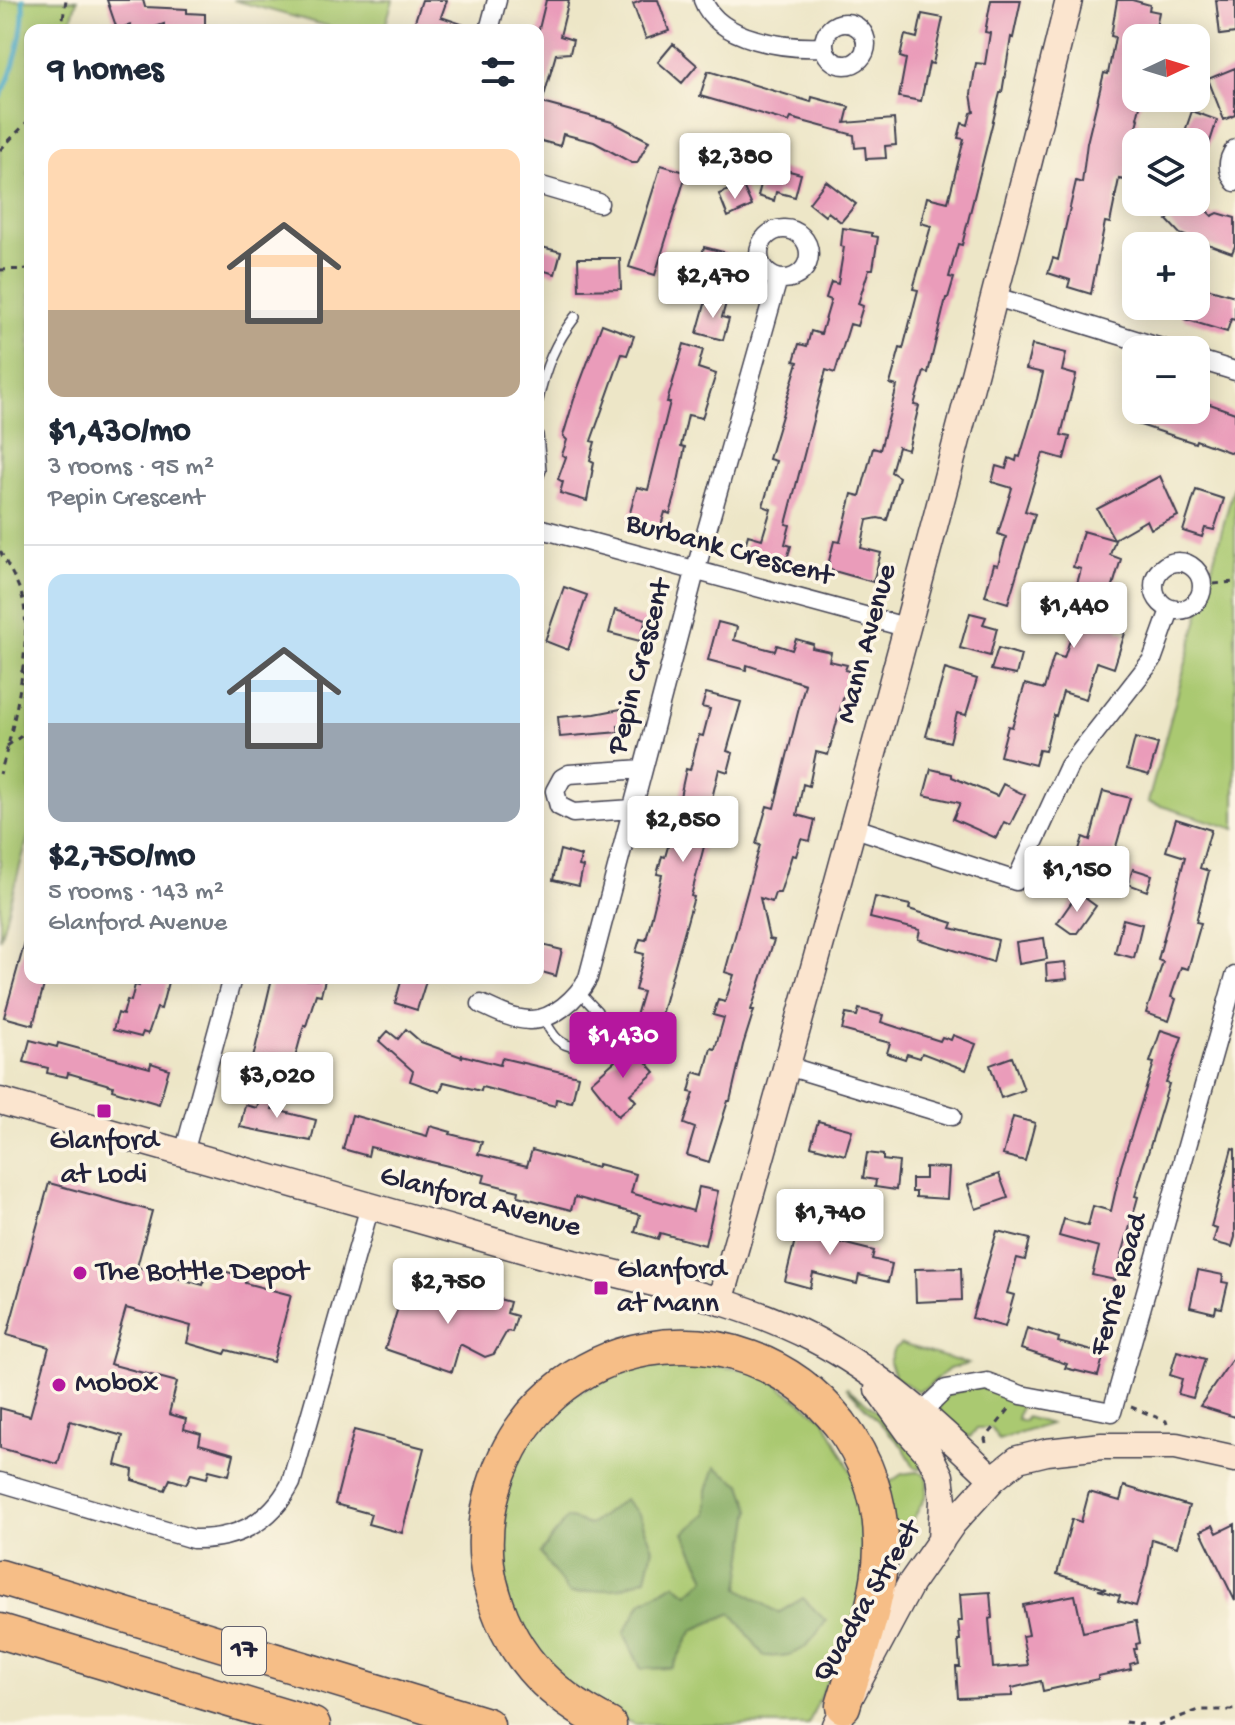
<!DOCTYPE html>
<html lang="en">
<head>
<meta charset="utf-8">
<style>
  :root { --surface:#fff; --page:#f2f2f3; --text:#1f2937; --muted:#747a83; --line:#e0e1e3; --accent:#b5179e }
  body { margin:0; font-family:"Gochi Hand",sans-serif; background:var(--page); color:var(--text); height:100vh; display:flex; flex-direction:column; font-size:30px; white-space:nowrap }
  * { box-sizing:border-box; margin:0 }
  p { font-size:26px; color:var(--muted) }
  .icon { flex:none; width:44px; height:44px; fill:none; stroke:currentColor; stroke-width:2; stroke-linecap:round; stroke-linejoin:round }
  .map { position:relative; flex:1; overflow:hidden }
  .panel { position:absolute; left:24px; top:24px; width:520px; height:960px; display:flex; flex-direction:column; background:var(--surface); border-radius:16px; box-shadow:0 4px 20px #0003 }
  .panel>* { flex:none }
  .needle { width:52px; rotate:86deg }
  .buttons { position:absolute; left:1122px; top:24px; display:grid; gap:16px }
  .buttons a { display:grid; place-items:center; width:88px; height:88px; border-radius:16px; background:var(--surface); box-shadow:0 4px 20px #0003; font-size:40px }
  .price { position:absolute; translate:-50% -68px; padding:0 18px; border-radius:8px; background:#fff; color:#222; font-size:26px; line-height:52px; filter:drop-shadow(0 2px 4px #0008) }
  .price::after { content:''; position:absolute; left:50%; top:48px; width:24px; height:18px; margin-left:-12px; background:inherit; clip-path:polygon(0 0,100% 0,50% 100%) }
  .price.current { background:var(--accent); color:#fff }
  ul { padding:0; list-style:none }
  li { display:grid; align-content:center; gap:16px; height:424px; padding:0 24px }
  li+li { border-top:2px solid var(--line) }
  li span { display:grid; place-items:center; height:248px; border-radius:16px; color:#555 }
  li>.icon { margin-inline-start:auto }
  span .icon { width:144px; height:144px; fill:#fffc; stroke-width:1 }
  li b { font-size:34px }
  h2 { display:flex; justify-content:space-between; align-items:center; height:96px; padding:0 24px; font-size:34px }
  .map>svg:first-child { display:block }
  .green { fill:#aac971; stroke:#667656; stroke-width:2 }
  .forest { fill:#87ad63; stroke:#54684f; stroke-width:2 }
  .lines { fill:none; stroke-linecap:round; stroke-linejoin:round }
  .stream { stroke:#44a7c4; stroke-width:5 }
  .building { fill:#ea9cba }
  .lane-casing { stroke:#403f50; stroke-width:12 }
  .street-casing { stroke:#403f50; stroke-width:21 }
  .secondary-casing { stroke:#403f50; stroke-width:29 }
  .highway-casing { stroke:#403f50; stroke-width:37 }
  .path { stroke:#403f50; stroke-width:3; stroke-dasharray:6 6; stroke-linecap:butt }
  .lane { stroke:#fff; stroke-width:9 }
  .street { stroke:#fff; stroke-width:18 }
  .secondary { stroke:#fbe5cf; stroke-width:26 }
  .highway { stroke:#f6be87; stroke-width:34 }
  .poi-dot { fill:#b5179e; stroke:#fcf5e5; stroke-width:3 }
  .labels { text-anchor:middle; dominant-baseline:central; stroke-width:7; stroke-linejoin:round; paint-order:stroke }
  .shield { fill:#fcf5e5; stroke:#63616e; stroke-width:2 }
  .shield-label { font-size:28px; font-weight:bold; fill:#22223b }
  .street-label { font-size:30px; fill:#22223b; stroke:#fcf5e5 }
  .poi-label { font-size:30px; fill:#22223b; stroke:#fcf5e5; text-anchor:start }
</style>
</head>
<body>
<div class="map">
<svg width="1235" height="1725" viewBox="0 0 1235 1725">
  <rect width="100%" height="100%" fill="#fcf5e5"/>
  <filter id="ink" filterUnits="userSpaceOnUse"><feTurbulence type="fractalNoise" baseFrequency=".0125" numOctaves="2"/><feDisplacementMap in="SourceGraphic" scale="16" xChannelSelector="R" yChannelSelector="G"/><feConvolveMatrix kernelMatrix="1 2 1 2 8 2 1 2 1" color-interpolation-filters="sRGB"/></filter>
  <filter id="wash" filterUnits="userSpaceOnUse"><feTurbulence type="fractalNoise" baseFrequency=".006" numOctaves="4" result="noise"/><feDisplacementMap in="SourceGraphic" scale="32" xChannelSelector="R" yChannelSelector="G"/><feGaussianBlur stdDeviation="1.8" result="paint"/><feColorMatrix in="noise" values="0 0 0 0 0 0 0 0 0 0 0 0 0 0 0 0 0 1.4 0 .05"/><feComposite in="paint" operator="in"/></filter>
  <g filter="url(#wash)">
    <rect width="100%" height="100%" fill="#ede6c7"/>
    <!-- green -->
    <path class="green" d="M0 0H77L68 30H30V166L28 175 30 176V830L0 939Z
      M233 0H393L384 30H342Z
      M1235 482V829L1148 802Z
      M901 1344 968 1364 949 1369 926 1388 917 1391 895 1377 889 1363 893 1350Z
      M655 1356 762 1373 825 1420 861 1491 869 1558 853 1623 808 1725 634 1724 584 1702 538 1663 509 1613 496 1515 517 1455 555 1404Z
      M978 1386 1022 1400 1017 1419 1025 1421 1026 1417 1050 1424 998 1440 992 1428H977L970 1437 962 1434 940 1413V1405L945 1395Z
      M846 1387 902 1431 924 1462 921 1468H915L903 1447Z
      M916 1472 923 1473 928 1479 926 1496 889 1563 887 1495 890 1482 902 1474Z"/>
    <!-- forest -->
    <path class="forest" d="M715 1467 742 1485 751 1510 739 1588 778 1613 803 1598 826 1621C807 1648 799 1659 764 1656L732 1613 693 1630 672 1668 641 1669 624 1633 642 1602 675 1584 688 1594 706 1578 684 1533 707 1514V1490Z
      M624 1499 639 1514 653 1548 646 1578 621 1588 570 1594 540 1553 567 1518 590 1525Z"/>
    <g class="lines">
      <!-- stream -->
      <path class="stream" d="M0 97C14 73 25 28 23 0"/>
    </g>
    <g id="blocks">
      <!-- building -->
      <path class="building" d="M107 0H143L145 7 187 9V13L205 14V30H164V24L147 30H133L131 25 117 29Z
        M422 0H447L441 17 473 28V30H412Z
        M546 0H569L560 36 573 40 570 53 556 54 542 103 612 122 649 141 637 163H632L594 142 563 134 560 146 538 140V33Z
        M643 0H658L669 31 646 39 633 4Z
        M991 0H1021L1013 38 1011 37 1002 93H1000L962 245 958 244 949 277 954 278 948 298H946L928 373 924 372 914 405 919 406 908 450 898 447 891 472 899 477 887 520 878 518 867 520 861 548 881 553 873 582 827 569 834 541 840 542 852 494 860 496 873 448 880 450 897 386 890 384 900 348 903 349 918 290 913 289 931 226 921 223 927 197 948 202 964 139 958 138 962 123 968 125 971 113 974 112 971 94 976 63 985 64 990 33 985 32Z
        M1117 0H1132L1150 5 1149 10 1159 12 1154 38H1136V98H1142L1137 118 1139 119 1132 144H1130L1125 180 1119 179 1110 223 1105 222 1091 294 1068 287 1070 280 1048 273 1053 258 1058 260 1076 181 1082 183 1087 143 1104 73 1108 74 1115 37 1111 36Z
        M1216 0H1235V33L1220 35Z
        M922 14 943 18 933 64 929 63 921 101 899 97 906 59 900 57 905 35 917 38Z
        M673 44 697 65 682 83 658 62Z
        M1235 68V115L1224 120 1208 79Z
        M708 71 811 102 812 97 849 107 845 123 894 119 896 145 885 146 886 158 866 159 865 147 855 148 854 135 791 118 789 122 700 96Z
        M1192 111 1217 120 1208 148 1196 144V142L1182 140Z
        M661 165 685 172V178L655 275 629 267Z
        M766 165 801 174 795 197 776 192 774 201 758 196Z
        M826 181 856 204 841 222 828 212 825 216 809 203Z
        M738 186H743L752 206 728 217 719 194Z
        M1173 202H1198L1212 216 1218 213 1235 218V246L1232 253 1180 234 1167 220 1179 208Z
        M843 228 872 233V236L878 237 873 269H869L858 304 863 306 857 326 850 324 835 373 826 370 786 524 790 525 785 544 791 546 785 565 743 553 748 535 762 539 771 509 763 506 776 461 769 459 798 362 794 361 799 344 807 346 811 331 821 334 831 300 826 298 831 282 838 284 844 247 841 246Z
        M538 246 561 252 555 274 538 269Z
        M704 247 727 253 719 287 695 281Z
        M578 258H620L621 289 579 290Z
        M1196 285 1235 296V320L1231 319 1227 332 1184 319 1177 306H1196Z
        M707 297 726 303 722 317 729 319 723 340 697 333Z
        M602 324 634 336 627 355 622 354 591 441 595 442 590 460 594 462 587 501 560 493 563 482 558 479 566 457 562 455 567 440 563 436 575 396Z
        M684 344 703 350 698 368 716 374 702 418 688 415 681 446 685 447 675 497 670 514 665 512 660 529 628 520 637 487 648 490 670 402H667Z
        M1032 345 1066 353 1062 371 1076 375 1061 435 1070 437 1064 459 1043 453 1025 511 1035 514 1008 603 985 596 994 564 998 565 1006 537 998 534 1012 488 992 482 996 466 1006 469 1009 458 1016 461 1017 456 1020 457 1037 399 1043 373 1026 369Z
        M1196 399 1235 413V454L1196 440 1195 443 1131 422 1134 410H1196Z
        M1160 476 1178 516 1151 529 1147 520 1114 539 1097 509Z
        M1196 490 1224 499 1214 530 1205 528 1202 537 1183 531Z
        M1083 531 1115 540 1110 555 1121 559 1112 589 1128 593 1118 631 1125 633 1114 668 1097 662 1086 699 1063 692 1056 716 1054 715 1045 751 1039 750 1035 765 1000 756 1008 726 1012 727 1025 684 1044 689 1054 655 1064 658 1079 612 1070 610 1081 569 1073 567Z
        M564 587 587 595 568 650 545 641Z
        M615 610 646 619 640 641 609 633Z
        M970 613 986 617 983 624 997 628 990 656 960 648Z
        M718 622 737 627 734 640 775 651 777 645 792 650 796 639 813 644 812 648 831 652 829 661 847 665 845 670 857 673 851 697 844 695 828 755 816 752 809 786 803 784 797 815 815 820 810 841 801 839 796 856 792 855 780 893H775L772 902 760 898 769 939 774 940 751 1010H754L743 1045 730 1101H728L709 1162 687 1155 695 1128 684 1124 694 1093 689 1092 694 1072 704 1075 711 1048 715 1049 724 1018 713 1015 718 1000 725 1002 734 975 725 972 760 845 756 844 767 806 774 808 805 684 747 665 746 670 708 660Z
        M998 648 1021 655 1016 675 991 670Z
        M945 669 977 679 966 715 957 713 950 742 926 736Z
        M706 693 741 702 727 751 733 753 728 772 719 769 708 815 712 816 691 896 694 897 654 1040 631 1033 643 992 635 990 644 954 636 952 640 939 646 940 662 875 657 874 662 856 665 857 673 829 686 769 690 770 699 735 703 736 710 709 702 707Z
        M626 708 628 725 618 726 619 732 560 737 558 717 595 714Z
        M1135 738 1158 744 1149 775 1127 769Z
        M931 769 952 774V777L997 796 1003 784 1025 795 1010 825 1004 822 996 838 953 819 960 803 924 795Z
        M1103 791 1130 798 1109 871 1075 862 1083 837 1090 840Z
        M1176 819 1211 830 1200 868 1209 871 1196 922 1201 923 1188 969 1181 967 1171 997 1176 999 1169 1021 1146 1013 1163 962 1158 960 1185 857 1166 851Z
        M560 850 581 856 579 866 583 867 579 886 553 880Z
        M1133 869 1152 875 1147 891 1128 884Z
        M1078 893 1096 906 1077 933H1071L1057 923Z
        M875 897 910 905 909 909 953 923 951 928 998 940 993 962 918 939 920 930 870 918Z
        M1123 919 1142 924 1134 958 1115 953Z
        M26 938H30V978H46L33 1025 4 1017Z
        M1044 938 1047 959 1019 964 1016 942Z
        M538 944 562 950 556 976 538 971Z
        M1065 962 1067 979 1047 981 1046 964Z
        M141 978H169L161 1009 157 1008 148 1034 143 1032 141 1037 113 1030 118 1013 123 1015 127 1000 131 1001 135 985 139 986Z
        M272 978 325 980 321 995 316 994 306 1026 304 1025 292 1069 253 1058Z
        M402 978H427L417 1010 395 1003Z
        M859 1009 883 1015 881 1022 940 1041 942 1037 951 1040 953 1035 976 1044 966 1070 922 1053 920 1058 907 1054 905 1059 887 1053 890 1043 842 1030 846 1014 857 1016Z
        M406 1029 421 1042 462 1057V1055L500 1065 502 1058 578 1076 572 1102 556 1099 555 1106 482 1087 481 1091 444 1082 440 1092 410 1081 413 1071 379 1041 388 1031 398 1039Z
        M1161 1030 1182 1037 1166 1083 1169 1084 1135 1196 1138 1197 1115 1280 1092 1275 1099 1247 1059 1236 1064 1219 1088 1226 1093 1206 1111 1211 1121 1167 1154 1063 1150 1062Z
        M30 1040 57 1047 58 1043 150 1068 151 1063 169 1069 159 1104 112 1090 113 1086 68 1073 67 1077 47 1073 48 1068 24 1062Z
        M632 1046 655 1072 630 1094 636 1101 618 1116 591 1082Z
        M1012 1057 1024 1090 1001 1098 990 1065Z
        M261 1092 276 1096 272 1109 316 1120 311 1141 240 1127 245 1105 257 1108Z
        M352 1115 427 1136 430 1126 451 1132 450 1134 482 1142 478 1154 527 1166 532 1150 597 1168 598 1164 636 1174 631 1193 693 1211 699 1187 718 1191 705 1245 660 1233 658 1239 635 1232 640 1215 575 1197 571 1210 518 1196 519 1191 483 1182 485 1175 370 1147 368 1156 343 1149Z
        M1013 1117 1035 1123 1025 1161 1003 1155Z
        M818 1121 852 1130 845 1155 811 1146Z
        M1232 1148 1235 1149V1237L1232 1247 1213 1242 1217 1229 1211 1227Z
        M867 1153 883 1155V1160L899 1162 896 1190 875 1187 876 1180 863 1178Z
        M925 1167 949 1168 947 1199 916 1197V1192H912V1179H925Z
        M999 1174 1008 1198 976 1209 968 1185Z
        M49 1183 152 1211 137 1267 203 1285 208 1267 246 1277 245 1283 291 1295 273 1362 227 1350 225 1354 187 1343 191 1326 126 1308 110 1364 177 1382 169 1414 186 1419 184 1429 201 1434 199 1444 234 1454 229 1475 209 1470 207 1478 191 1474 186 1484 170 1479 165 1490 132 1480 133 1470 116 1465 123 1436 70 1421 58 1464 0 1448V1408L30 1416 49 1347 7 1335Z
        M802 1211 827 1217 822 1238 874 1251 872 1259 892 1264 888 1282 859 1275 857 1284 813 1273 810 1288 785 1281Z
        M997 1231 1030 1239 1025 1260 1017 1258 1007 1293 1014 1295 1005 1327 972 1318Z
        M961 1268 962 1300 916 1302 915 1269Z
        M1198 1270 1223 1275 1222 1282 1228 1283 1222 1308 1216 1307 1215 1313 1190 1307Z
        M422 1287 467 1300H471L473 1292 510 1302 507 1313 517 1316 512 1332 507 1331 494 1354 485 1357 460 1344 452 1372 385 1349 403 1292H420Z
        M1027 1328 1059 1338 1058 1342 1104 1354 1098 1376 1065 1368 1067 1364 1021 1349Z
        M1177 1351 1205 1359 1193 1398 1178 1394 1182 1379 1170 1375Z
        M1235 1355V1417L1200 1406Z
        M354 1430 424 1448 402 1533 368 1524 371 1514 335 1504Z
        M1124 1486 1189 1506 1177 1547 1152 1539 1148 1565 1136 1606 1118 1601 1120 1596 1098 1590 1106 1589 1057 1574 1072 1519 1081 1522 1089 1492 1120 1501Z
        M1235 1524V1601L1201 1531 1213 1525 1217 1533Z
        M990 1592 992 1618 989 1619 993 1668 1028 1665 1022 1636 1029 1635 1023 1605 1075 1595 1083 1632 1136 1621 1140 1643 1136 1644 1137 1649H1134L1137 1662 1130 1664 1131 1669 1098 1676V1679L1043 1691 1041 1681 1012 1688V1696L958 1698 956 1667H960L958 1640H960L958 1621H962L960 1594Z"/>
    </g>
  </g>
  <g filter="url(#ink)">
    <use href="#blocks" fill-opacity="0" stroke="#403f50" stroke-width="2"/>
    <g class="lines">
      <!-- lane casing -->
      <g class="lane-casing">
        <path id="lane" d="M538 400C545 367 555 343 575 317
          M538 435 541 470 538 478
          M542 1017C547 1024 551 1033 557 1039 579 1058 600 1036 597 1011L580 993"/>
      </g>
      <!-- street casing -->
      <g class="street-casing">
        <path id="street" d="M703 0C718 41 787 49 824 47
          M824 44a21 21 0 1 1 42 0a21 21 0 1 1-42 0Z
          M489 30 497 0
          M1235 149C1227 160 1227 171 1235 182
          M538 185 599 203
          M759 254a25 25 0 1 1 50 0a25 25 0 1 1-50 0Z
          M996 297 1168 350
          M1196 359 1235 371
          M538 528 905 627
          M1154 586a24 24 0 1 1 48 0a24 24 0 1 1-48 0Z
          M633 809 573 813 559 806 555 791 562 778 569 774 643 769
          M852 827 1016 881 1069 766 1152 660 1170 610
          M481 1004C496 1011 511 1019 529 1020 553 1021 578 997 588 978L695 572 778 279
          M787 1066 952 1116
          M184 1153 232 978
          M922 1412 946 1389 987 1382 1021 1395 1112 1412 1235 976
          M0 1482 193 1539C236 1540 271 1522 291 1483L370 1206"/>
      </g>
      <!-- secondary casing -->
      <g class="secondary-casing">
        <path id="secondary" d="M0 1101C179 1152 357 1202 535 1253 628 1279 726 1294 812 1338 881 1373 938 1426 993 1479
          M720 1302C843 870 962 436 1069 0
          M878 1389 909 1432 929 1454 940 1476 943 1500 941 1541
          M835 1725 911 1583 953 1523 993 1479 1018 1459 1047 1452 1102 1446H1176L1235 1459"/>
      </g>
      <!-- highway casing -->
      <g class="highway-casing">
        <path id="highway" d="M0 1577 487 1725
          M0 1631 313 1725
          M609 1725C546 1693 507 1652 490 1582 483 1550 485 1518 494 1487 541 1330 740 1297 840 1424 867 1460 882 1503 881 1548 880 1601 858 1655 843 1706"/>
      </g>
      <!-- path -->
      <path class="path" d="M61 30 66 0
        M0 150 30 119
        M0 270 30 269
        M0 551C8 566 17 581 22 596 34 637 13 733 0 774
        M1202 585 1235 582
        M21 670 30 680
        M7 746 30 730
        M1131 1407 1166 1421 1167 1424
        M986 1443 985 1439 1011 1407
        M1125 1722 1147 1725
        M1158 1725 1199 1710H1235"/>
      <!-- lane -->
      <use href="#lane" class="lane"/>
      <!-- street -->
      <use href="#street" class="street"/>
      <!-- secondary -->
      <use href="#secondary" class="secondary"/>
      <!-- highway -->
      <use href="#highway" class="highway"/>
    </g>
  </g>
  <!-- markers -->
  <g class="poi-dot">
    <rect x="96" y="1103" width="16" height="16" rx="4"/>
    <circle cx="80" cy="1273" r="8"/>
    <rect x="593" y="1280" width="16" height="16" rx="4"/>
    <circle cx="59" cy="1385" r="8"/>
  </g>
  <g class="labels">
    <!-- shield labels -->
    <rect class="shield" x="222" y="1627" width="44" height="48" rx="6"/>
    <g class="shield-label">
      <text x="244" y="1651">17</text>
    </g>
    <!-- street labels -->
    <g class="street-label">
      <text transform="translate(729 551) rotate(15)">Burbank Crescent</text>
      <text transform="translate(868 644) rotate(-75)">Mann Avenue</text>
      <text transform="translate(641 667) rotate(-75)">Pepin Crescent</text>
      <text transform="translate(480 1203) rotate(15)">Glanford Avenue</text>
      <text transform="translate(1120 1285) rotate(-74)">Ferrie Road</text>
      <text transform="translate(868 1602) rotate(-59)">Quadra Street</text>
    </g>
    <!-- poi labels -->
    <g class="poi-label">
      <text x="104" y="1142" text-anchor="middle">Glanford<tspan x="104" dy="34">at Lodi</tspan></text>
      <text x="617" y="1271">Glanford<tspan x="617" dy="34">at Mann</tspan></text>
      <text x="96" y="1273">The Bottle Depot</text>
      <text x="75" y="1385">Mobox</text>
    </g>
  </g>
</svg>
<div class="buttons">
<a><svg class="needle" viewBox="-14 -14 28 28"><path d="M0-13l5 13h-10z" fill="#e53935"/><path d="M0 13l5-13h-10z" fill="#747a83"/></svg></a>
<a><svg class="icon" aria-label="layers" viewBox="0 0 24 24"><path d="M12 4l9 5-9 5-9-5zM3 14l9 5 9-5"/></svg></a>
<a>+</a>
<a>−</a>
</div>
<b class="price" style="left:735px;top:201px">$2,380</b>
<b class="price" style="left:713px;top:320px">$2,470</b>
<b class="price" style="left:1074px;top:650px">$1,440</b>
<b class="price" style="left:683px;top:864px">$2,850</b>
<b class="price" style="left:1077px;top:914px">$1,150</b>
<b class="price current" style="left:623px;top:1080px">$1,430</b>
<b class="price" style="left:277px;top:1120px">$3,020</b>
<b class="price" style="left:830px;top:1257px">$1,740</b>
<b class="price" style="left:448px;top:1326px">$2,750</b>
<section class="panel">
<h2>9 homes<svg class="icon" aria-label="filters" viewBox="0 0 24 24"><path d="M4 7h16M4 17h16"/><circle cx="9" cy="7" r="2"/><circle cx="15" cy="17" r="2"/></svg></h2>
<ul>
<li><span style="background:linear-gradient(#ffd9b3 65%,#b9a48a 0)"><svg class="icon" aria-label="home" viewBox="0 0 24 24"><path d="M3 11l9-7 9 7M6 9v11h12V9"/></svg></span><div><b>$1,430/mo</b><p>3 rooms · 95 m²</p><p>Pepin Crescent</p></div></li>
<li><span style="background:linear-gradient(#bfe0f5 60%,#9aa5b1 0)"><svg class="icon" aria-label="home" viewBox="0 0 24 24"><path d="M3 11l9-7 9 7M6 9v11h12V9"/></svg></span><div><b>$2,750/mo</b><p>5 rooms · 143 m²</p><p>Glanford Avenue</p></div></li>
</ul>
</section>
</div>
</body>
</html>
